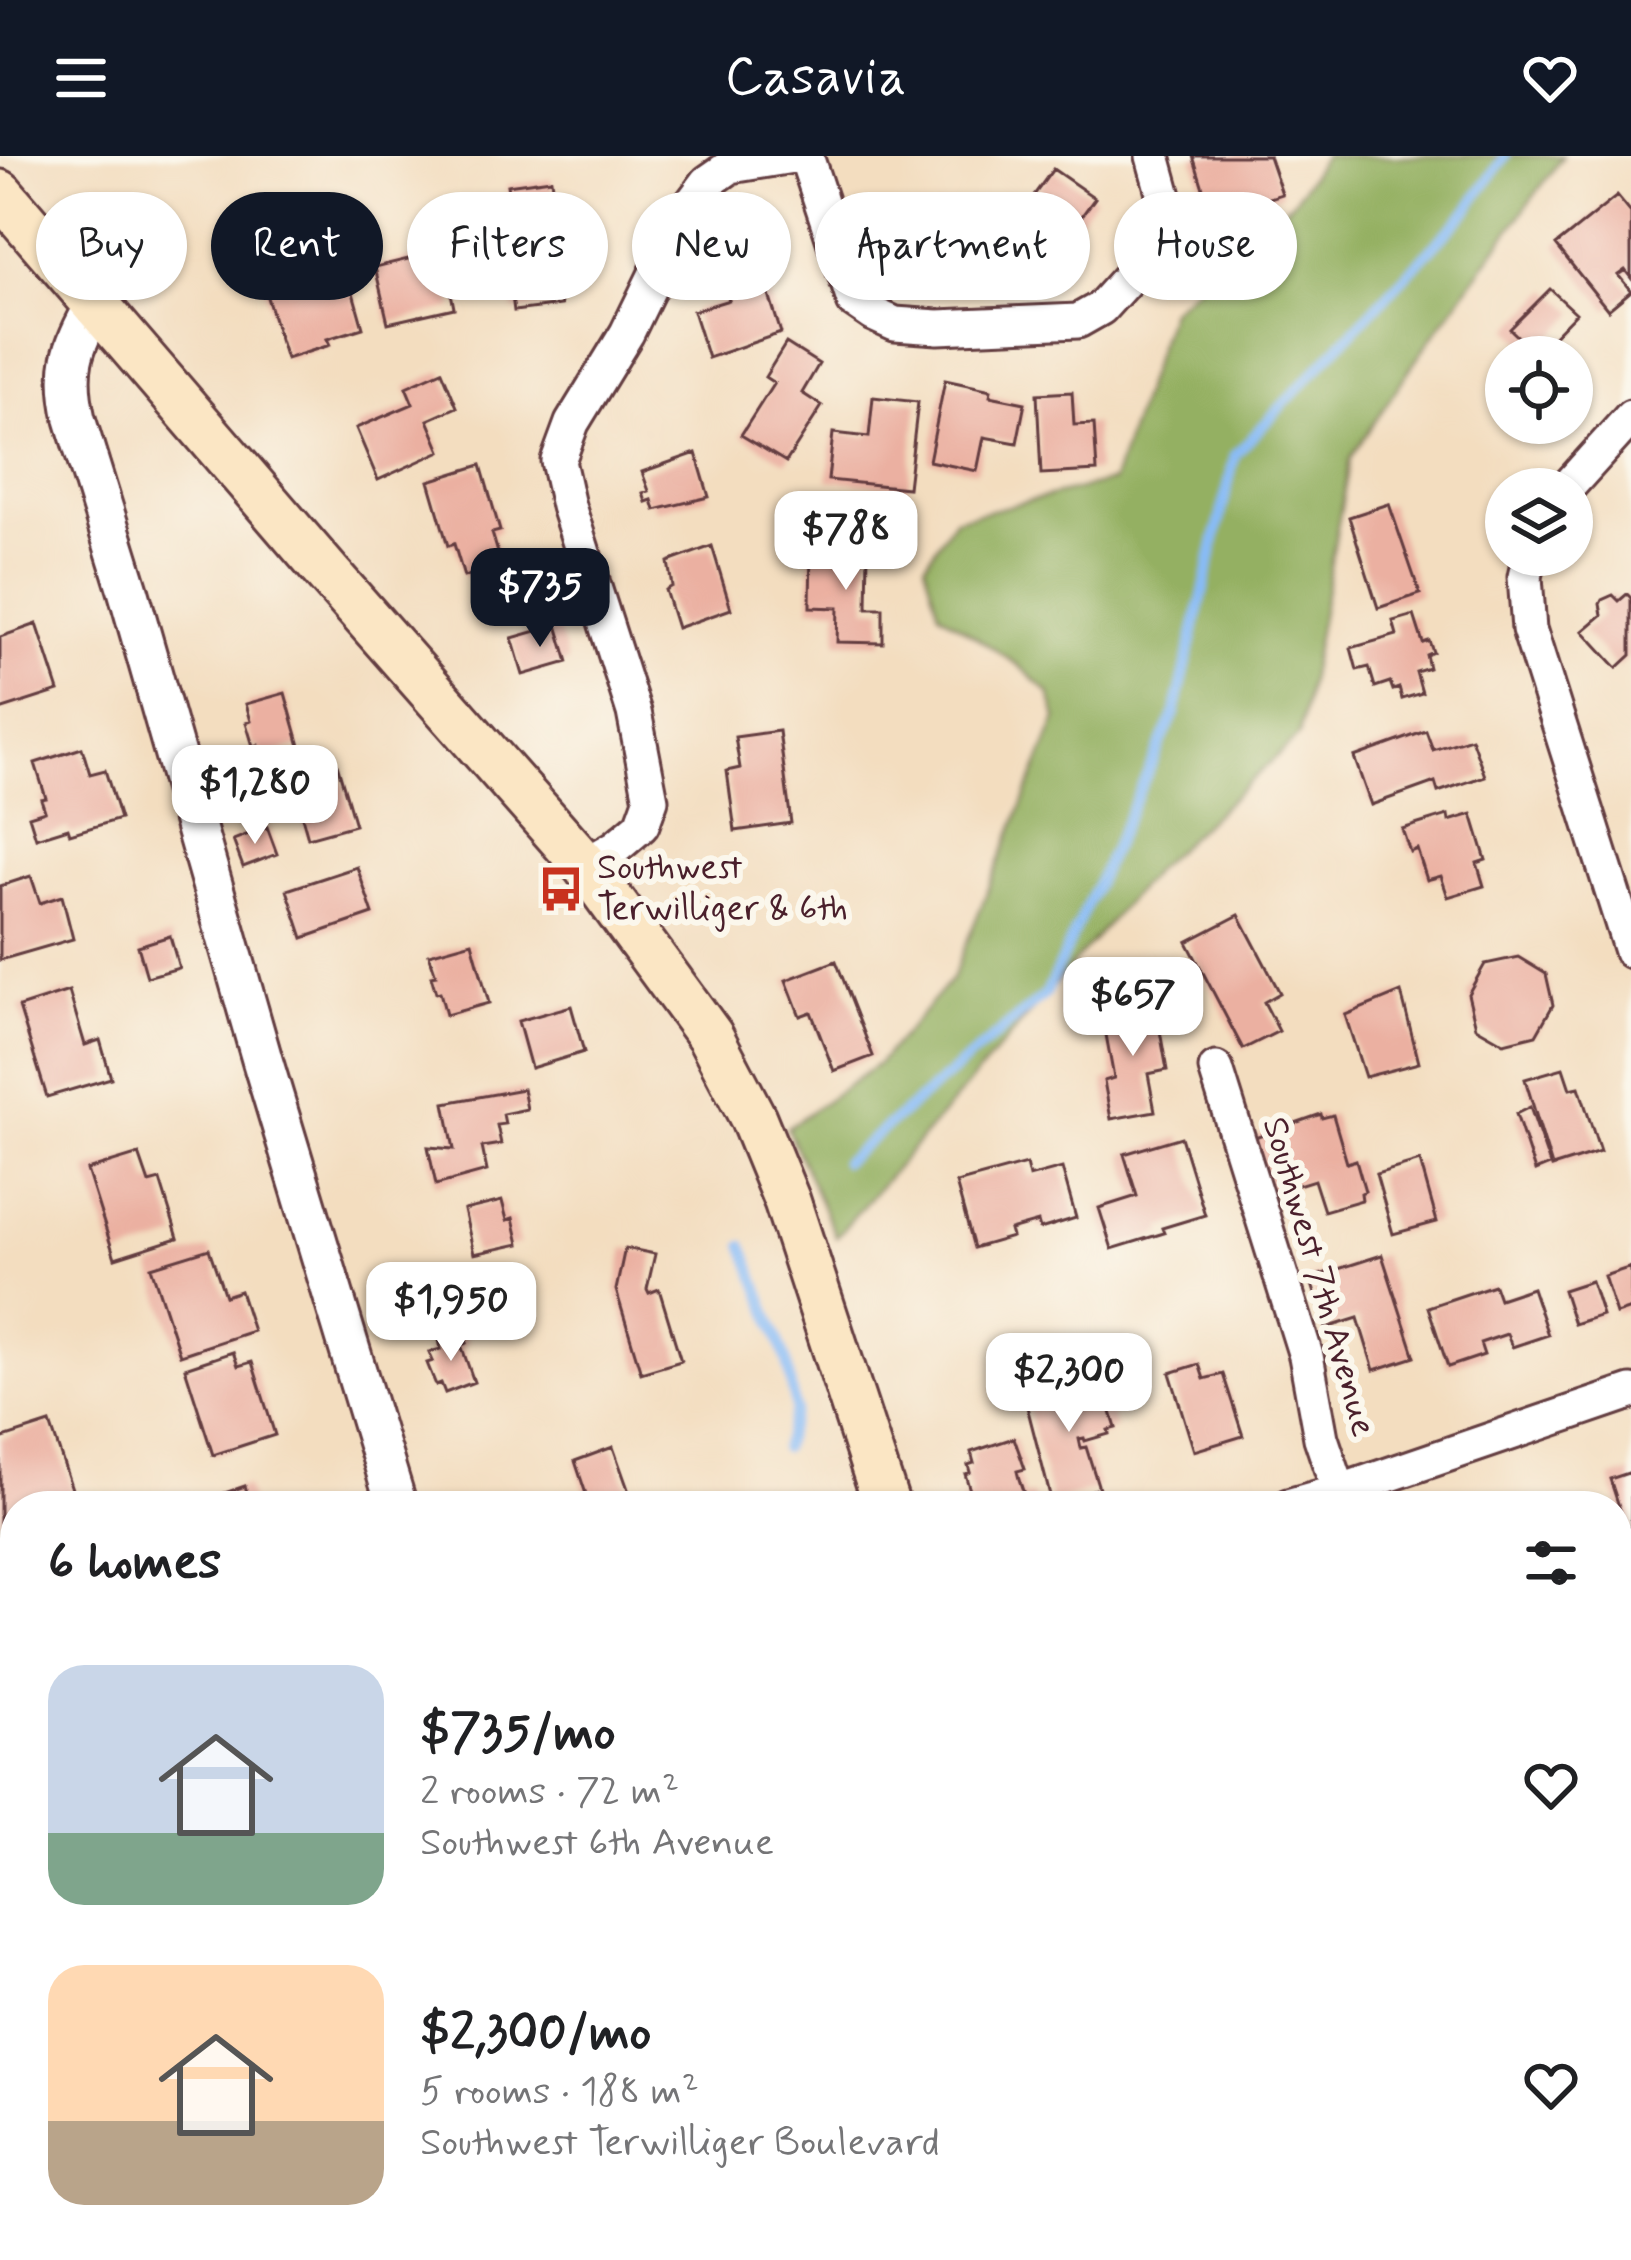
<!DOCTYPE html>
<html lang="en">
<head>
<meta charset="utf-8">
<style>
  :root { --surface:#fff; --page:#f2f2f2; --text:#202124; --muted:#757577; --accent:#111827 }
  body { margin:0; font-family:Mynerve,sans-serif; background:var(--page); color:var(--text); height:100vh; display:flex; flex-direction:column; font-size:45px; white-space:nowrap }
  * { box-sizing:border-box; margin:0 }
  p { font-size:39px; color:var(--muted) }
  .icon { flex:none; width:66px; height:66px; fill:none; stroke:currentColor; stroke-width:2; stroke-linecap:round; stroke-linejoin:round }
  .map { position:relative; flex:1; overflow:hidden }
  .drawer { position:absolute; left:0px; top:1335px; width:1632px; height:771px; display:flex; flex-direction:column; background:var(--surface); border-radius:48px 48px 0 0; box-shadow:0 3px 9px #0004 }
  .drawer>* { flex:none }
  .hud { position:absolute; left:36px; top:36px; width:1560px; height:108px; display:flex; gap:24px }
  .fabs { position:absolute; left:1485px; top:180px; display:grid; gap:24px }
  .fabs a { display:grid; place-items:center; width:108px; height:108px; border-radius:50%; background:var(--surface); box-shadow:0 3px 9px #0004; font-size:60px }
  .price { position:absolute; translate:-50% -102px; padding:0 27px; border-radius:24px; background:#fff; color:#222; font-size:39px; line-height:78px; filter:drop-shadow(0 3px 6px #0008) }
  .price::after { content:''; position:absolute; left:50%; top:72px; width:36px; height:27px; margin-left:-18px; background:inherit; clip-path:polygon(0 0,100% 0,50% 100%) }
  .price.active { background:var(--accent); color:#fff }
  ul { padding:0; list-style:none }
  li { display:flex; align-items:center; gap:36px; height:300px; padding:0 48px }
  li span { display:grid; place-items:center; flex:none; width:336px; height:240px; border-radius:36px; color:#555 }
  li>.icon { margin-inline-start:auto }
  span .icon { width:144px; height:144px; fill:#fffc; stroke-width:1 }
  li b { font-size:51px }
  h2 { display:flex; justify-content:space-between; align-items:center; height:144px; padding:0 48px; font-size:51px }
  .tag { padding:0 42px; border-radius:54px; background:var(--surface); box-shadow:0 3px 9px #0004; font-size:42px; line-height:108px }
  .tag.active { background:var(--accent); color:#fff }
  header { display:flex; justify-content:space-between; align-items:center; height:156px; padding:0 48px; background:var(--accent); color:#fff; font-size:54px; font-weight:600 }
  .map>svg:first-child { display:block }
  .forest { fill:#94b062; stroke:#6f6846; stroke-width:3 }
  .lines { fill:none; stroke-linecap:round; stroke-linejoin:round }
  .stream { stroke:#88bbf6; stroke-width:10 }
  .building { fill:#ebb0a1 }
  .minor-casing { stroke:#633c41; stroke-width:39 }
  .tertiary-casing { stroke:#633c41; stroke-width:45 }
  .secondary-casing { stroke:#633c41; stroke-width:51 }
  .minor { stroke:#fff; stroke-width:33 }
  .tertiary { stroke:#fff; stroke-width:39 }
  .secondary { stroke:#fbe6c4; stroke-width:45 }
  .labels { text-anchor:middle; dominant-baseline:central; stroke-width:12; stroke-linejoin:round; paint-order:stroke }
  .poi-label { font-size:36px; fill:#4a1f2b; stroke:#fbf7ec; text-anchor:start }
  .street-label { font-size:36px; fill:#4a1f2b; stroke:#fbf7ec }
</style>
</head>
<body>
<header><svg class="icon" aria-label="menu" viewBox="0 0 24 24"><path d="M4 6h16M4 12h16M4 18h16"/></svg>Casavia<svg class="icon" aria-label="heart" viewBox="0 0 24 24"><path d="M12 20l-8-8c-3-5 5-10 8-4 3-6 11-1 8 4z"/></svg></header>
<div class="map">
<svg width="1631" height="2104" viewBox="0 0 1631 2104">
  <rect width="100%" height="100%" fill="#fbf7ec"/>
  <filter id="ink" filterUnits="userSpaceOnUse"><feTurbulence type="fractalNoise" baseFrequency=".00833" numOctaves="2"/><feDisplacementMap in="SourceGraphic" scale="24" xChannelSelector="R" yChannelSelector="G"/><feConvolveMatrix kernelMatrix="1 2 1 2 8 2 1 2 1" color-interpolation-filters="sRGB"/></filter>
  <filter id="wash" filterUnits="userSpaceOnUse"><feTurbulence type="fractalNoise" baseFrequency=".004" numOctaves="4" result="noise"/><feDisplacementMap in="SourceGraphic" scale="48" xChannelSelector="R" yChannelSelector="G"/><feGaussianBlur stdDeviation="2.7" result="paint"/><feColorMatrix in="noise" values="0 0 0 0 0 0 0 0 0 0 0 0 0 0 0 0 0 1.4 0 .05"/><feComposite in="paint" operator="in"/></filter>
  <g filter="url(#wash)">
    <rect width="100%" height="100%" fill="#f3ddbf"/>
    <!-- forest -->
    <path class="forest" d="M1324 0H1563L1420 198 1350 302 1299 580 1155 713 836 1081 787 972 878 908 952 823 1057 563 1050 538 1018 509 939 456 925 408 954 363 1113 325 1170 154 1293 45Z"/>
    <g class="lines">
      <!-- stream -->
      <path class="stream" d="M844 1006 1046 838 1175 557 1235 299 1467 55 1505 0
        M743 1089 787 1206 795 1254 783 1292"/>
    </g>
    <g id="blocks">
      <!-- building -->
      <path class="building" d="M1193 0H1269L1282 38 1212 61Z
        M1053 13 1095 42 1048 106 1015 82 1033 56 1026 50Z
        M551 23 560 91H553L561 149 514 155 500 50 510 48 507 29Z
        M1617 40 1631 57V122L1625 114 1618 119 1631 135 1608 154 1556 89Z
        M937 50H973V100L898 101 897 53H937Z
        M474 87 484 129 451 137 454 152 388 167 375 111Z
        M756 98 781 177 708 202 693 155 729 144 718 110Z
        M325 106 334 138 352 133 363 172 327 183 330 189 286 203 262 125Z
        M1550 133 1576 157 1533 201H1515L1527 189 1510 173Z
        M786 187 819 208 802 237 822 250 786 306 741 279 774 227 765 221Z
        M442 215 457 251 428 264 441 295 378 324 356 272 413 248 406 231Z
        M945 224 991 234 990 240 1025 247 1017 287 984 281 977 315 929 305Z
        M1072 236 1074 269 1094 268 1097 315 1041 318 1037 238Z
        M873 241 918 246 908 332 828 324 833 277 869 281Z
        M696 297 709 341 655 354 652 344 646 346 643 337 649 335 642 316Z
        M481 309 500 375 492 377 502 410 464 421 454 388 448 390 429 325Z
        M1389 348 1420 438 1378 452 1349 361Z
        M712 390 731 453 677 472 665 434 672 430 668 406Z
        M811 392 868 394 867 452H883V487L837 486 838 452 810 451Z
        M1627 438 1631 442V499L1617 512 1583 475 1602 459 1600 448 1602 444 1613 439 1619 445Z
        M1414 459 1423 487 1429 485 1433 496 1426 499 1429 512 1416 516 1422 537 1402 543 1399 532 1393 534 1390 526 1375 531 1369 511 1357 514 1351 492 1397 479 1393 465Z
        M37 468 59 535 0 554V481Z
        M557 469 568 506 523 519 512 482Z
        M285 537 300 590 260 600 258 589 253 590 246 567 251 565 246 548Z
        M779 575 791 667 735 675 727 615 740 612 735 581Z
        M1426 575 1433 594 1471 582 1485 620 1438 636 1435 626 1371 649 1354 601Z
        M82 592 90 618 105 614 120 663 70 678 68 672 36 682 29 660 45 655 41 643 46 642 35 607Z
        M337 608 355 669 308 682 292 625 313 619V615Z
        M1472 658 1486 704 1477 707 1484 730 1448 741 1441 720 1427 724 1417 693 1410 696 1402 673 1448 659 1449 665Z
        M267 671 277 698 243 711 233 684Z
        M357 711 373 758 303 782 287 734Z
        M31 720 40 747 62 740 73 783 0 804V730Z
        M1239 759 1280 837 1264 846 1279 875 1243 893 1187 786Z
        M170 780 179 812 147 821 138 790Z
        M472 786 489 847 446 859 440 836 436 837 431 820 436 819 429 798Z
        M1518 801 1546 818 1553 849 1536 879 1504 887 1476 871 1468 838 1485 808Z
        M836 805 873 900 834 915 811 856 800 860 786 824Z
        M69 835 85 889 100 884 111 922 47 941 19 851Z
        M1401 836 1419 907 1365 921 1345 859Z
        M1155 847 1167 914 1148 918 1155 955 1111 963 1104 925 1114 922 1102 857Z
        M571 850 584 896 531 912 518 865Z
        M1563 912 1570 933 1579 931 1600 996 1552 1011 1525 923Z
        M523 933 527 953 503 958 505 968 497 969 501 988 482 991 487 1015 436 1029 428 991 454 993 445 947Z
        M1530 951 1550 1009 1535 1015 1516 958Z
        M1321 958 1322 962 1333 959 1347 1007 1356 1004 1365 1035 1361 1037 1362 1044 1324 1055 1314 1024 1269 1038 1252 982Z
        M1181 981 1205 1059 1162 1072 1164 1077 1112 1093 1099 1052 1137 1040 1124 998Z
        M139 998 149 1027 160 1024 178 1082 115 1102 87 1014Z
        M1420 1005 1437 1066 1393 1078 1376 1018Z
        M1026 1008 1029 1021 1062 1012 1076 1062 1040 1073 1038 1066 1010 1074 1012 1081 974 1092 956 1027Z
        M502 1045 507 1064 513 1062 519 1088 474 1098 464 1054Z
        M625 1092 655 1098 647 1133 649 1137 659 1133 681 1205 641 1217 616 1134Z
        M209 1093 225 1140 240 1135 253 1175 180 1199 151 1111Z
        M1382 1099 1415 1201 1374 1214 1358 1162 1326 1172 1310 1122Z
        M1631 1111V1153L1616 1158 1604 1120Z
        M1591 1125 1602 1159 1574 1168 1563 1134Z
        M1494 1129 1499 1143 1532 1132 1548 1179 1512 1191 1507 1178 1480 1187 1484 1199 1448 1211 1428 1151Z
        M463 1175 467 1187 461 1189 474 1226 445 1237 441 1227 436 1229 427 1207 433 1205 429 1196 441 1193 439 1184Z
        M233 1196 238 1210 252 1206 275 1279 213 1299 185 1212Z
        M1199 1208 1204 1223 1223 1218 1243 1280 1194 1295 1170 1217Z
        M1092 1223 1093 1226 1101 1224 1116 1272 1108 1274 1109 1278 1085 1285 1084 1282 1079 1283 1081 1292 1086 1291 1099 1332 1052 1347 1025 1243Z
        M50 1267 75 1342 50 1350H15V1361L0 1366V1283Z
        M1014 1282 1025 1313 1017 1315 1019 1323 1025 1341 1033 1339 1036 1350H963L961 1345 972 1341 965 1318 970 1316 968 1309 974 1307 971 1296Z
        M613 1291 634 1350H590L575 1305Z
        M1631 1316V1383L1630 1384 1610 1323Z
        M245 1330 252 1350H190V1349Z
        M15 1413V1491L8 1493 0 1466V1455L7 1453 0 1418Z
        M1631 1658V1707L1617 1711V1662Z
        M1617 1797 1631 1838V1844L1617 1850Z
        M1631 1918V1989L1617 1993V1922Z
        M1 1946 15 1988V2017L0 2022Z
        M15 2049V2091H21L30 2097 32 2104H0V2054Z
        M212 2091H269L273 2103 216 2104Z
        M438 2091H519V2104H437Z
        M662 2091H750L748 2104H660Z
        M930 2091H987V2092L947 2104H934Z"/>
    </g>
  </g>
  <g filter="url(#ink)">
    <use href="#blocks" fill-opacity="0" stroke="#633c41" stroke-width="3"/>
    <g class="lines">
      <!-- minor casing -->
      <g class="minor-casing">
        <path id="minor" d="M806 0 854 145 873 158 895 168 938 171 1078 165 1101 152 1129 121 1155 85 1164 40 1153 0
          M1566 333 1631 261
          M1530 399 1525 421 1529 473 1631 795
          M585 709 616 691 642 669 651 644 634 556 568 350 558 305 572 267 627 177 687 54 708 26 731 10 793 0
          M1216 913 1306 1200 1321 1282 1344 1350
          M1288 1350 1341 1335 1631 1236
          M0 1605 15 1654
          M1617 2027 1631 2023
          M145 2091 148 2104
          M1574 2091 1579 2104
          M836 2104 837 2091
          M1380 2104 1419 2091"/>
      </g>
      <!-- tertiary casing -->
      <g class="tertiary-casing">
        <path id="tertiary" d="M96 149C71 191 64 215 75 263L128 434 263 907 397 1350
          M365 2104 367 2091"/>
      </g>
      <!-- secondary casing -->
      <g class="secondary-casing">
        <path id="secondary" d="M0 37 329 419 585 709 710 880 753 962 787 1045 887 1350
          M1129 2091 1133 2104"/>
      </g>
      <!-- minor -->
      <use href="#minor" class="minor"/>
      <!-- tertiary -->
      <use href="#tertiary" class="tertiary"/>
      <!-- secondary -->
      <use href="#secondary" class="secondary"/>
    </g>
  </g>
  <!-- icons -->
  <defs>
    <g id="bus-bare" transform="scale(3.6)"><path d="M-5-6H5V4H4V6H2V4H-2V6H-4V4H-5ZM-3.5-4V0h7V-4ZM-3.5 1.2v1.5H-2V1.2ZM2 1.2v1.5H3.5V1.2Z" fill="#c8321e" stroke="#fbf7ec" stroke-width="2.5" paint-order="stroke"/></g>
  </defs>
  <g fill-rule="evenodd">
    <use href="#bus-bare" x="561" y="733"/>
  </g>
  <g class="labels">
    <!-- poi labels -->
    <g class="poi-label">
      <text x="597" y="712">Southwest<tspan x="597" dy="41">Terwilliger &amp; 6th</tspan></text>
    </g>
    <!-- street labels -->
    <g class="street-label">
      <text transform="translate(1318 1121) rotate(74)">Southwest 7th Avenue</text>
    </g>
  </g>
</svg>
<div class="fabs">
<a><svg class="icon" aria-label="locate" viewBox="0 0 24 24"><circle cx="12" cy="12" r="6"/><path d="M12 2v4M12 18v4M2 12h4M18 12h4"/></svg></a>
<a><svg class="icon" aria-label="layers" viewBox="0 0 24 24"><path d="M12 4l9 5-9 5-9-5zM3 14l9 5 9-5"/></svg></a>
</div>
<b class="price" style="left:846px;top:437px">$788</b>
<b class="price active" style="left:540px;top:494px">$735</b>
<b class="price" style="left:255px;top:691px">$1,280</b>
<b class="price" style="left:1133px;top:903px">$657</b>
<b class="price" style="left:451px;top:1208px">$1,950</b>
<b class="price" style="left:1069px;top:1279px">$2,300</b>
<div class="hud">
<a class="tag">Buy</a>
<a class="tag active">Rent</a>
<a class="tag">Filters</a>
<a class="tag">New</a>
<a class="tag">Apartment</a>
<a class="tag">House</a>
</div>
<section class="drawer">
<h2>6 homes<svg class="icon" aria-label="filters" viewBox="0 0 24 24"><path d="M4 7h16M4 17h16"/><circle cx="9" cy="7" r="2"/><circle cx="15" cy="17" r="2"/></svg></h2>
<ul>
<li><span style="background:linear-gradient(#c9d6e8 70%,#7fa58c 0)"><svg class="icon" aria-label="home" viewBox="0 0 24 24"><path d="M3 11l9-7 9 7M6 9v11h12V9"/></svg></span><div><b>$735/mo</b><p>2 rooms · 72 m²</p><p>Southwest 6th Avenue</p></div><svg class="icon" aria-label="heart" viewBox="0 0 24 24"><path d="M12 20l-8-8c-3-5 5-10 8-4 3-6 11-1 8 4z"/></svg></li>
<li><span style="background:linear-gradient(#ffd9b3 65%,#b9a48a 0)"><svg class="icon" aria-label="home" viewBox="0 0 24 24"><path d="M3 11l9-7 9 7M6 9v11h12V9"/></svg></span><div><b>$2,300/mo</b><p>5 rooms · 188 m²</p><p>Southwest Terwilliger Boulevard</p></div><svg class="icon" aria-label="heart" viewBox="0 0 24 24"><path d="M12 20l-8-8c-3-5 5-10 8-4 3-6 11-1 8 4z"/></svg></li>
</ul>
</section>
</div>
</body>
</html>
